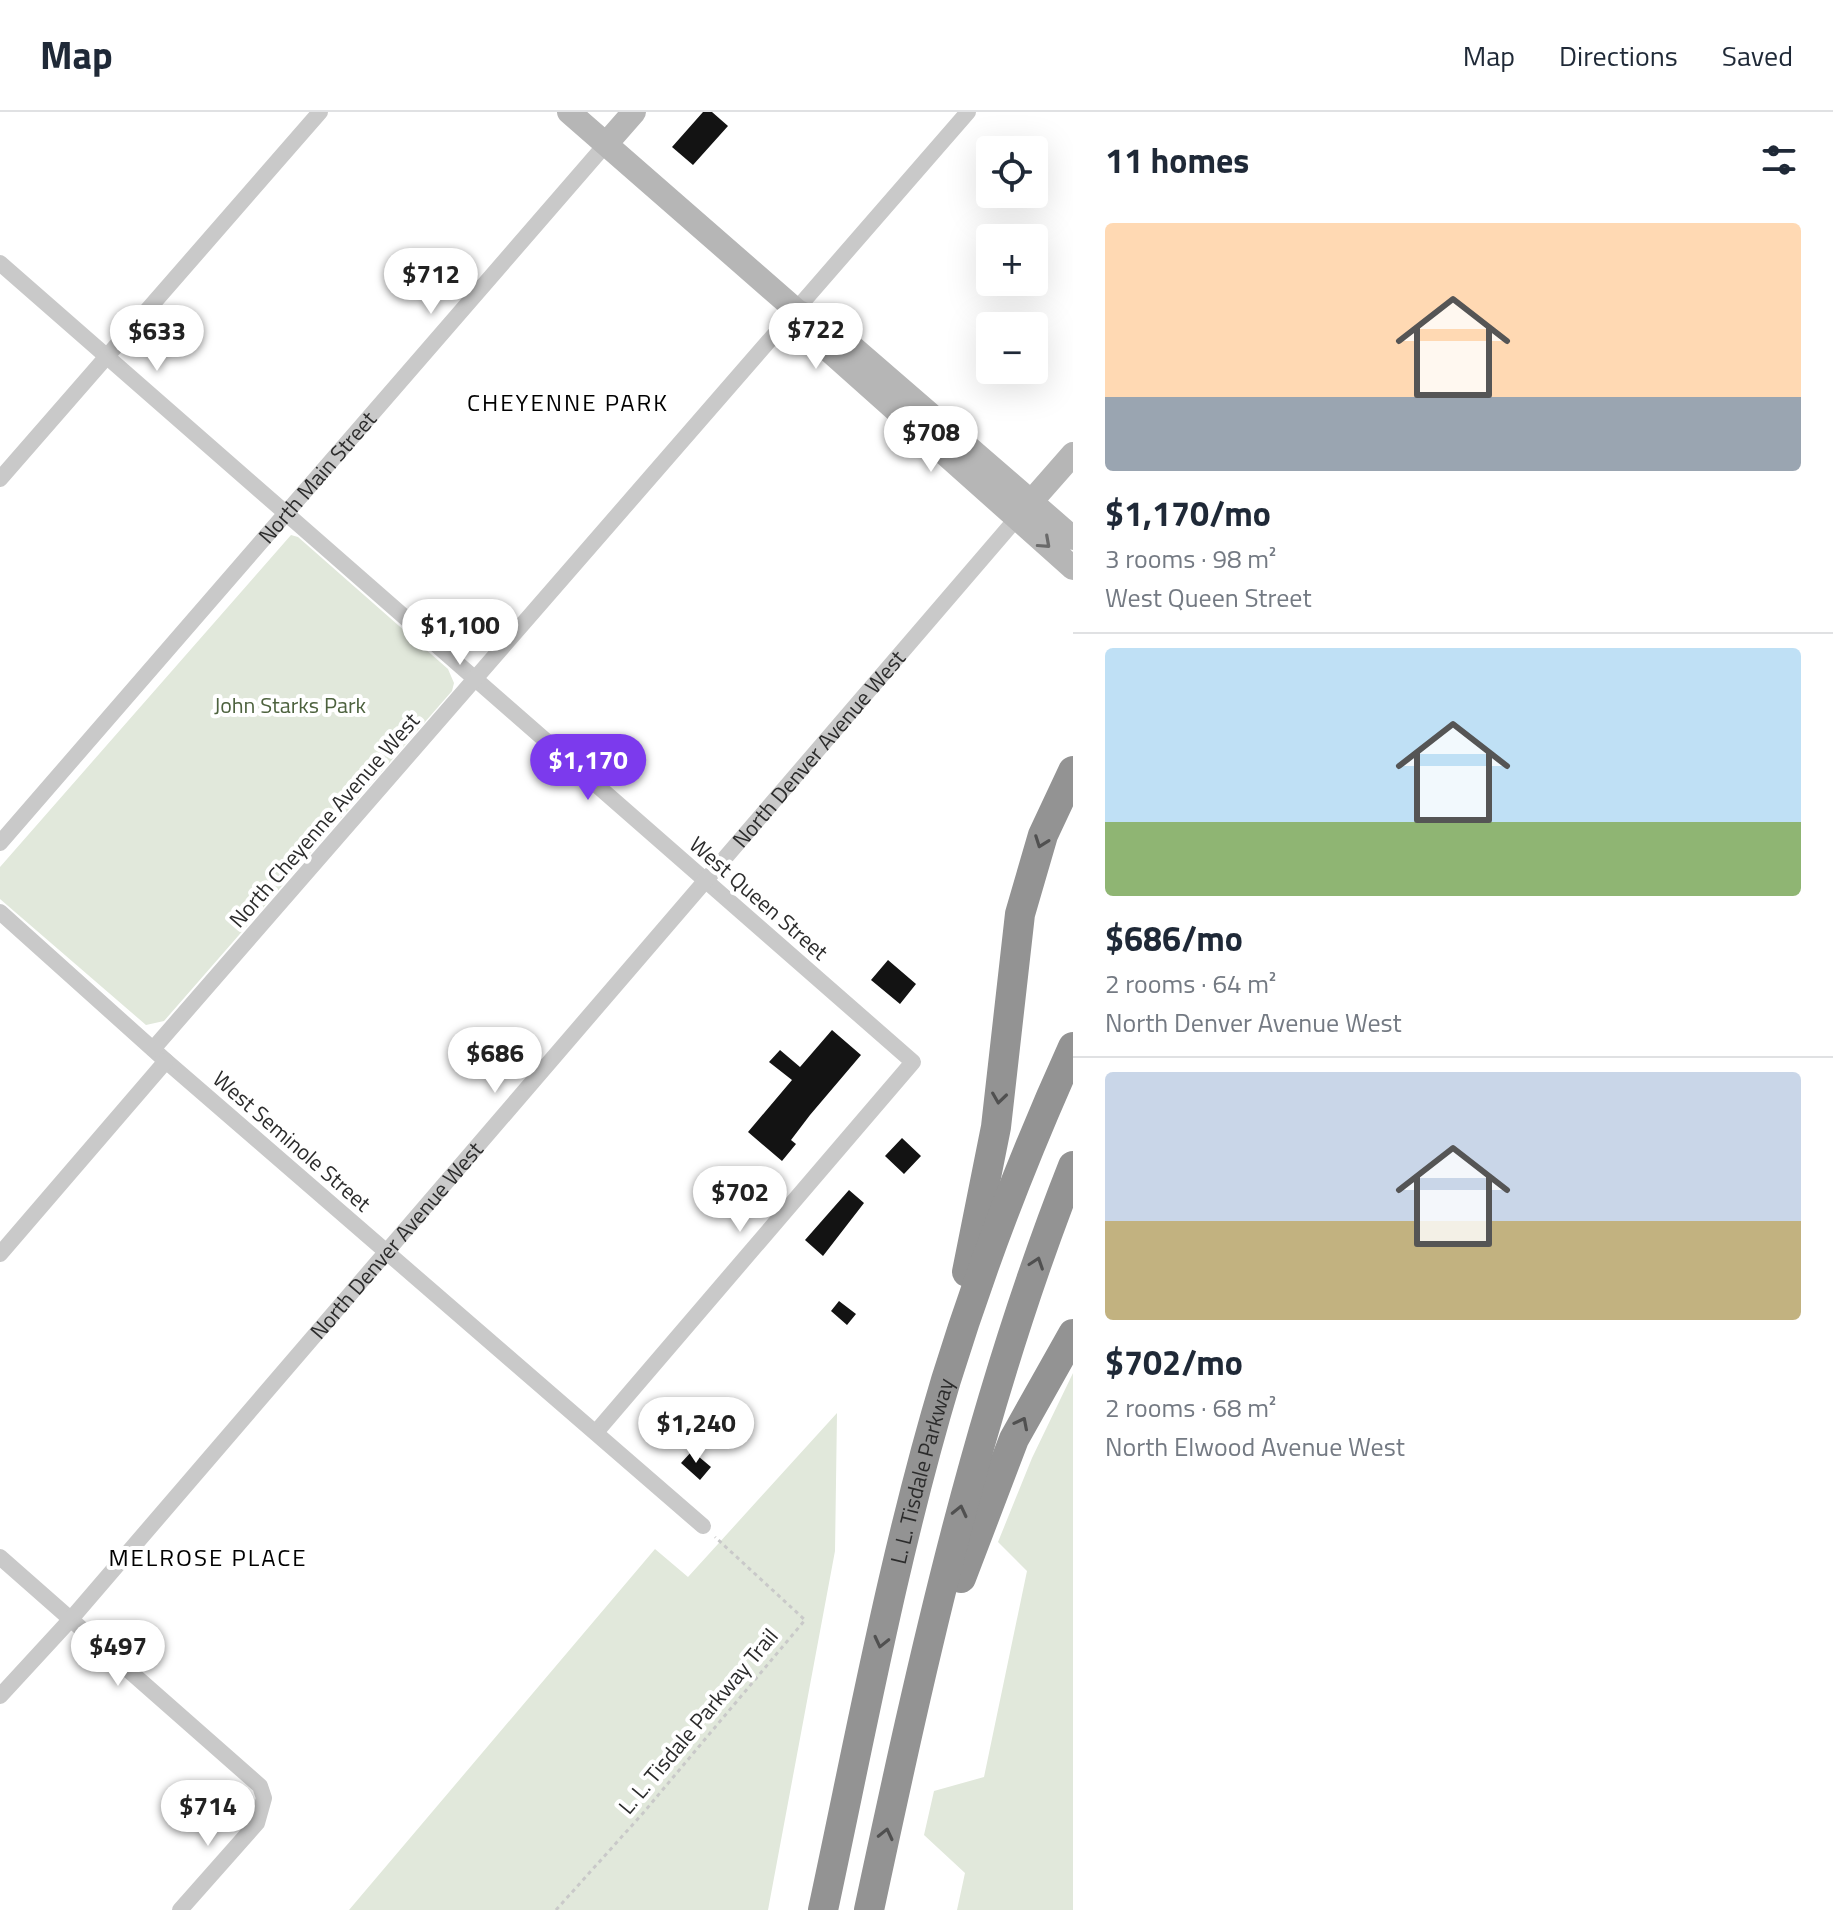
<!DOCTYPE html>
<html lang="en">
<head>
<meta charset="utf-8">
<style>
  :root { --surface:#fff; --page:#f2f2f3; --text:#1f2937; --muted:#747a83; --line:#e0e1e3; --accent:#7c3aed }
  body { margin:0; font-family:"Titillium Web",sans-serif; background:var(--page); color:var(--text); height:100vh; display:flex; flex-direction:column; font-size:30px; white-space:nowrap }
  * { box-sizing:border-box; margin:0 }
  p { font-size:26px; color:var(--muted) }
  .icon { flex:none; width:44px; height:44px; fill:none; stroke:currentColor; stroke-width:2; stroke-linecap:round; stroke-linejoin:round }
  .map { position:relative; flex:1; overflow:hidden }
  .drawer { display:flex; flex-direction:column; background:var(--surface); width:760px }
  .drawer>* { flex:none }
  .buttons { position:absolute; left:976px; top:24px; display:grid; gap:16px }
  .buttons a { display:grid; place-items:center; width:72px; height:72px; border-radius:8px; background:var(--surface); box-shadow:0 8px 32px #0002; font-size:40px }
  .price { position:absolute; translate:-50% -68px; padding:0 18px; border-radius:28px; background:#fff; color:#222; font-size:26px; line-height:52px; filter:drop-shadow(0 2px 4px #0008) }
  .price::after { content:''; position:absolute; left:50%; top:48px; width:24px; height:18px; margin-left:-12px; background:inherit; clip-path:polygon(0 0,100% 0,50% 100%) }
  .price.active { background:var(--accent); color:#fff }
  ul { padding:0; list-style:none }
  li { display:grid; align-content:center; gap:16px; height:424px; padding:0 32px }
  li+li { border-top:2px solid var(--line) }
  li span { display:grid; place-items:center; height:248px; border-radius:8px; color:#555 }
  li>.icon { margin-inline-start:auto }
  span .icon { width:144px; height:144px; fill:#fffc; stroke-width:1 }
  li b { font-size:34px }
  h2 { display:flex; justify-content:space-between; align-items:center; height:96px; padding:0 32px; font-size:34px }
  header { display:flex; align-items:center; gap:48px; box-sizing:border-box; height:112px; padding:0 40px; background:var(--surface); border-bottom:2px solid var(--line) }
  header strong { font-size:38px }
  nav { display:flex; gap:44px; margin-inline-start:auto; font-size:28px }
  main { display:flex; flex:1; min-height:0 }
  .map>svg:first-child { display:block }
  .green { fill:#e1e8db }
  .building { fill:#131313 }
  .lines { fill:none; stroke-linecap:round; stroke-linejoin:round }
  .path { stroke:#c9c9c9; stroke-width:3; stroke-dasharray:4 4; stroke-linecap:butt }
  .street { stroke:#c9c9c9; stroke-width:16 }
  .secondary { stroke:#b6b6b6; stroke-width:24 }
  .highway { stroke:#939393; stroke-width:30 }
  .oneway { stroke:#6a6a6a }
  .oneway2 { stroke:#505050 }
  .labels { text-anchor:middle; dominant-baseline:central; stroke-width:8; stroke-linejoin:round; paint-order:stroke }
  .street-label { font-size:22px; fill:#2c2c2c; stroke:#fff }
  .park-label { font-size:22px; fill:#4d623e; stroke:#fff }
  .neighbourhood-label { font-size:24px; letter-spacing:2px; fill:#000; stroke:#fff }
</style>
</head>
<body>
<header>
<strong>Map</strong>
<nav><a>Map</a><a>Directions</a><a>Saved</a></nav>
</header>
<main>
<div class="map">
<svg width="1073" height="1798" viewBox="0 0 1073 1798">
  <rect width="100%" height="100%" fill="#fff"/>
  <!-- green -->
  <path class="green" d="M291 423 298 425 448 557 454 571 452 579 164 909 146 913 0 787V755Z
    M1073 1261V1798H957L965 1761 924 1723 934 1679 984 1665 1027 1459 998 1430 1032 1346Z
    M837 1301 835 1439 768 1798H349L655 1437 688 1465Z"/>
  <!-- building -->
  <path class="building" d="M703 0H712L728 14 693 53 672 35Z
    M888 848 916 872 900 892 871 868Z
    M832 918 861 943 810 1003 791 1028 796 1032 782 1049 748 1020 792 968 769 950 780 938 800 955Z
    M902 1026 921 1044 904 1062 885 1044Z
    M849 1078 864 1091 823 1144 805 1128Z
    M839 1189 856 1202 847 1213 831 1199Z
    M692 1339 711 1355 700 1368 681 1351Z"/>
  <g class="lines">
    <!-- path -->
    <path class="path" d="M556 1798 644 1700 805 1508 715 1425"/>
    <!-- street -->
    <g class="street">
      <path d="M0 151 913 950 597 1319"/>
      <path d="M0 367 320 0"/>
      <path id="s1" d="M0 731 606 32"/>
      <path d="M0 800 166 949 703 1414"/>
      <path d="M153 937 968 0"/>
      <path d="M0 1142 166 949"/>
      <path d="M0 1445 260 1674 264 1686 257 1711 180 1798"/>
      <path id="s2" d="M0 1584 71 1507 1017 406"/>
    </g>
    <!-- secondary -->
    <path class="secondary" d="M569 0 797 199 827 213 1073 426
      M606 32 634 0
      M798 201 815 226 1073 456
      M1022 400 1073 342"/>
    <!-- highway -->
    <g class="highway">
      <path d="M967 1160 996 1015 1020 802 1043 723 1073 659"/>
      <path d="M961 1466 1014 1327 1073 1222"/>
      <path id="s3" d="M823 1798C861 1621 894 1441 946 1268 981 1155 1024 1043 1073 935"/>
      <path d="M869 1798C923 1546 978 1294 1073 1054"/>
    </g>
  </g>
  <!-- one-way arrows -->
  <defs><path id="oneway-chevron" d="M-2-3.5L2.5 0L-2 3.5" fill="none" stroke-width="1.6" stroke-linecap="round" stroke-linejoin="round" transform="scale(2)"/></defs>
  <use class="oneway" href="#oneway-chevron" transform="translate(1045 431) rotate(42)"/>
  <g class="oneway2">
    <use href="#oneway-chevron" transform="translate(1041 730) rotate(110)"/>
    <use href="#oneway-chevron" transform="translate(999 986) rotate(98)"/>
    <use href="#oneway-chevron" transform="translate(1037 1151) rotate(-71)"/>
    <use href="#oneway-chevron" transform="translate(1022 1311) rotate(-63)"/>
    <use href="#oneway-chevron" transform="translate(960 1399) rotate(-77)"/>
    <use href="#oneway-chevron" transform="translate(881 1530) rotate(103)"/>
    <use href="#oneway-chevron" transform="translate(886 1722) rotate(-77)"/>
  </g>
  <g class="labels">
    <!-- street labels -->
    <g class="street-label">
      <text stroke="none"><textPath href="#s1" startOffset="484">North Main Street</textPath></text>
      <text stroke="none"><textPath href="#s2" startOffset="1252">North Denver Avenue West</textPath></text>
      <text transform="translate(324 708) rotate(-49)">North Cheyenne Avenue West</text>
      <text transform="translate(759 786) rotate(41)">West Queen Street</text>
      <text transform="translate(292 1029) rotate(41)">West Seminole Street</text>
      <text stroke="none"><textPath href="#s2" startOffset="604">North Denver Avenue West</textPath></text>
      <text stroke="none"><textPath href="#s3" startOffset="450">L. L. Tisdale Parkway</textPath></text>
      <text transform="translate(698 1609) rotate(-50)">L. L. Tisdale Parkway Trail</text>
    </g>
    <!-- park labels -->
    <g class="park-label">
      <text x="290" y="593">John Starks Park</text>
    </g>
    <!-- neighbourhood labels -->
    <g class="neighbourhood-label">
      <text x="568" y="290">CHEYENNE PARK</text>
      <text x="208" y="1445">MELROSE PLACE</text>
    </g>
  </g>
</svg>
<div class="buttons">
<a><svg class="icon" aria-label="locate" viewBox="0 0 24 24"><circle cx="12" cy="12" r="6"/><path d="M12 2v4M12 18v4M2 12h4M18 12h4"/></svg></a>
<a>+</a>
<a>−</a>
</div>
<b class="price" style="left:431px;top:204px">$712</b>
<b class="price" style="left:816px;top:259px">$722</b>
<b class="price" style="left:157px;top:261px">$633</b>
<b class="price" style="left:931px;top:362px">$708</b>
<b class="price" style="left:460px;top:555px">$1,100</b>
<b class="price active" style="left:588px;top:690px">$1,170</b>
<b class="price" style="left:495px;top:983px">$686</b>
<b class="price" style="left:740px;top:1122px">$702</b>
<b class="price" style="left:696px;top:1353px">$1,240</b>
<b class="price" style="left:118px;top:1576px">$497</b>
<b class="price" style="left:208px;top:1736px">$714</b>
</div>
<section class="drawer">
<h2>11 homes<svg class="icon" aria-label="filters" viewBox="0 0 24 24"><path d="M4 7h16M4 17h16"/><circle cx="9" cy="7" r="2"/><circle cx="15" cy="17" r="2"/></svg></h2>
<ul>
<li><span style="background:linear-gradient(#ffd9b3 70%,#9aa5b1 0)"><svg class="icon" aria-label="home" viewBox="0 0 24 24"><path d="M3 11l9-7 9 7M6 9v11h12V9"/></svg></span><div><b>$1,170/mo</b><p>3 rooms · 98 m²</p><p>West Queen Street</p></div></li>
<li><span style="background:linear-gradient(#bfe0f5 70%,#8fb573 0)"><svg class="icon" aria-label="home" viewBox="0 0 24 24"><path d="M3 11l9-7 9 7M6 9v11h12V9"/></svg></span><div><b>$686/mo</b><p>2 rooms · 64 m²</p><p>North Denver Avenue West</p></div></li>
<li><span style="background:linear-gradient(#c9d6e8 60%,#c2b280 0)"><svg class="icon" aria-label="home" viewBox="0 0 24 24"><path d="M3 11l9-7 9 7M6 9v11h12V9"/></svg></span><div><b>$702/mo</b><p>2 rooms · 68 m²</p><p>North Elwood Avenue West</p></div></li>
</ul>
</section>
</main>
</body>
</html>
